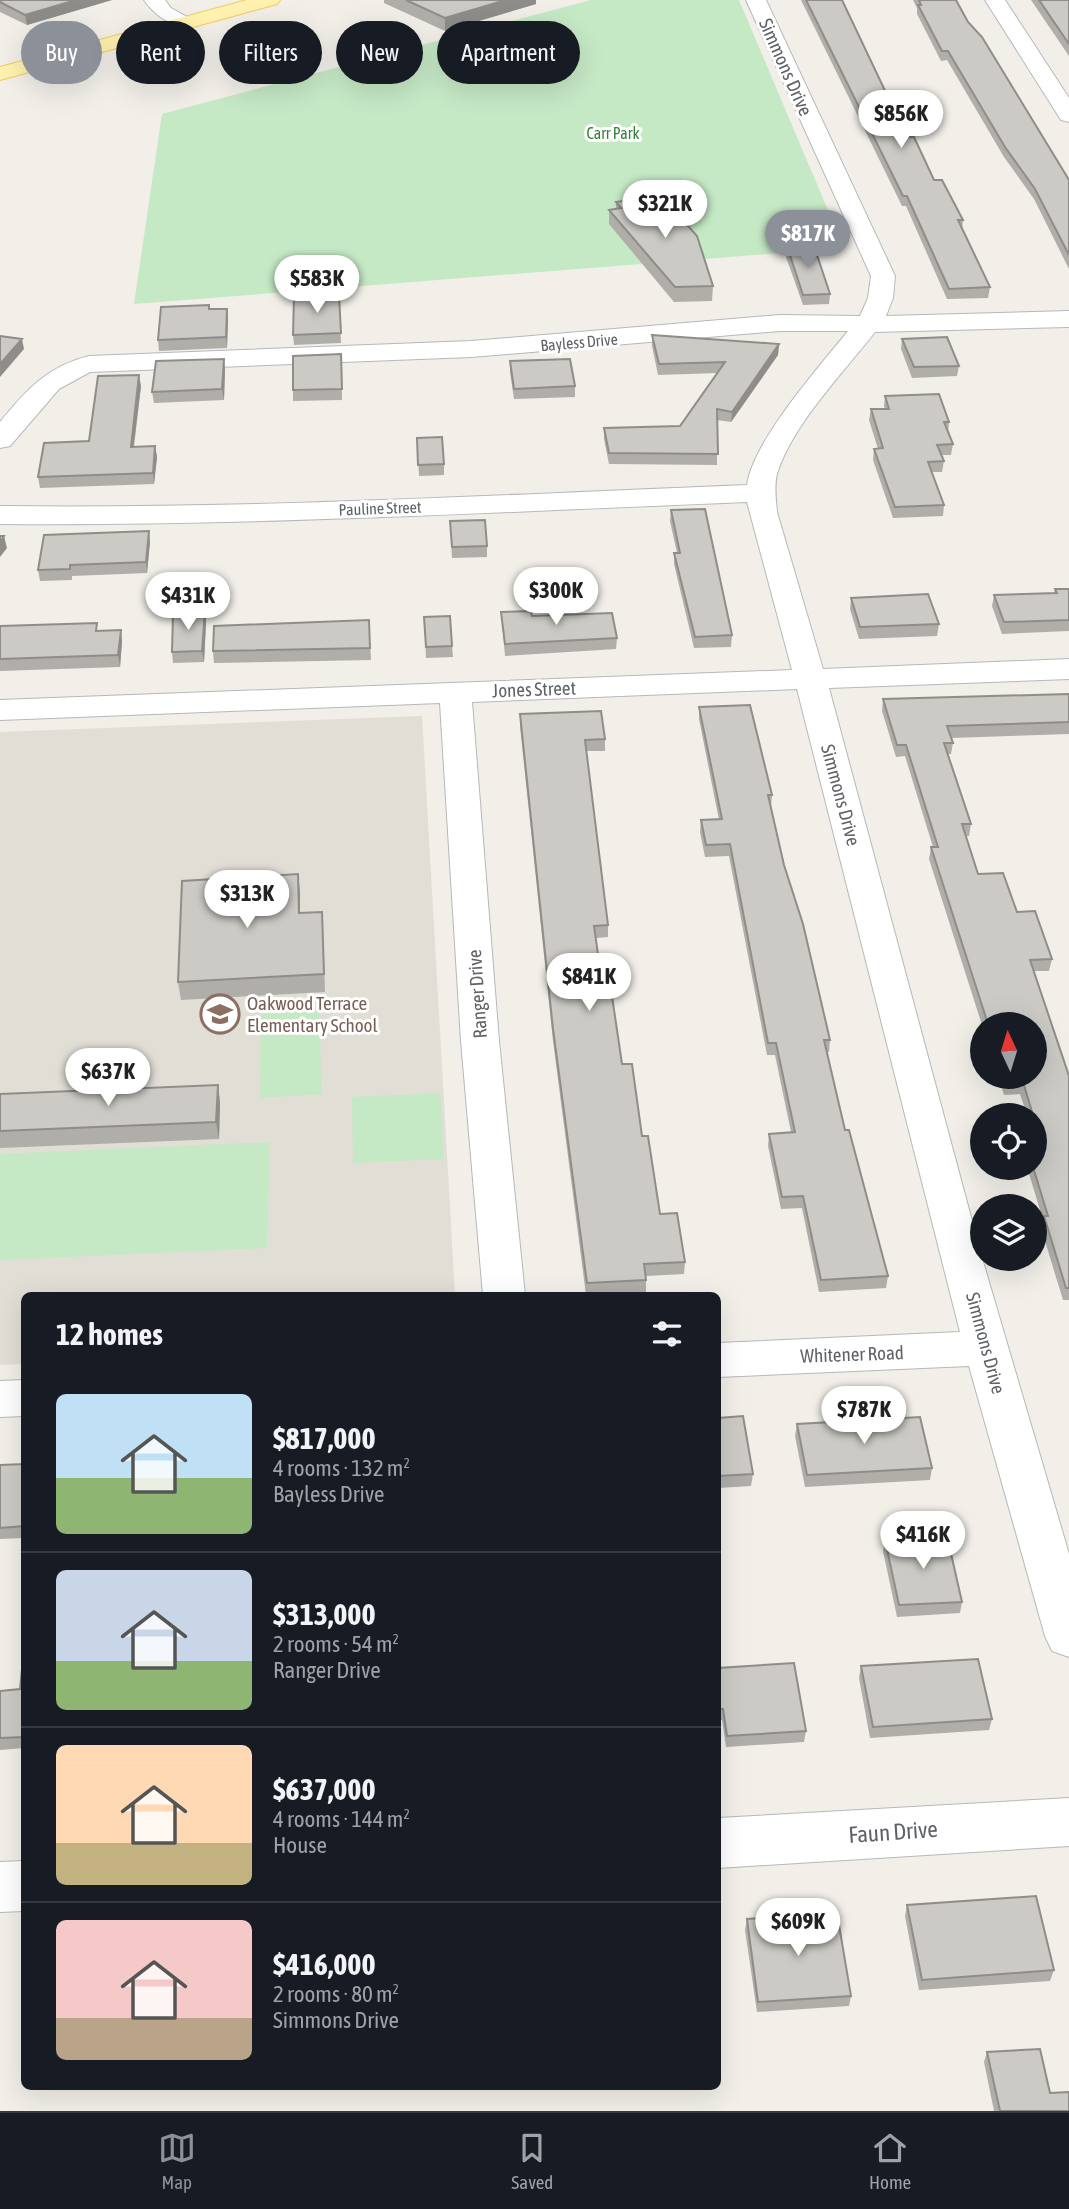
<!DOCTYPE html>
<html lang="en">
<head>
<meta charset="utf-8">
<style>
  :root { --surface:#171b24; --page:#242831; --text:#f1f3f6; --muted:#9ea1a6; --line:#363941; --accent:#8c9099 }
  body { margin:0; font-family:"Asap Condensed",sans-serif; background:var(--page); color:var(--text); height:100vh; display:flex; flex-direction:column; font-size:26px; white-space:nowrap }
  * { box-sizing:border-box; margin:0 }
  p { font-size:23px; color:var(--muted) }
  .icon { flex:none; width:38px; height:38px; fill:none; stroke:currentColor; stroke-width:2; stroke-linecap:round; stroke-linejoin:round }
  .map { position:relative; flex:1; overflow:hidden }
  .drawer { position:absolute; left:21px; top:1292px; width:700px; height:798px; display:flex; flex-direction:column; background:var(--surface); border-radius:10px; box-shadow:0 7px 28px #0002 }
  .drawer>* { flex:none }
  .top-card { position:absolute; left:21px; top:21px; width:700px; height:63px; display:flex; gap:14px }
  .needle { width:46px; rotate:356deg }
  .controls { position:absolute; left:970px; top:1012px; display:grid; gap:14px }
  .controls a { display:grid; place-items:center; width:77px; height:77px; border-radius:50%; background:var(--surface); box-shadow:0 7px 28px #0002; font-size:35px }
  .price { position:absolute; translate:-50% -60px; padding:0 16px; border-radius:24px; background:#fff; color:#222; font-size:23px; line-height:46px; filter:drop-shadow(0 2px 4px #0008) }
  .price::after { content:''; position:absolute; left:50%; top:42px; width:21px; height:16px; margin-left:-10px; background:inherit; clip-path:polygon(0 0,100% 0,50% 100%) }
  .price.active { background:var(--accent); color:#fff }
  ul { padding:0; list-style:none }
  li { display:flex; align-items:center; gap:21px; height:175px; padding:0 35px }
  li+li { border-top:2px solid var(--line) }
  li span { display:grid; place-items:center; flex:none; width:196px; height:140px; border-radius:10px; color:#555 }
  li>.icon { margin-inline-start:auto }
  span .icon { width:84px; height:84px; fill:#fffc; stroke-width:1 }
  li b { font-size:30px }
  h2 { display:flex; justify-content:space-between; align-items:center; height:84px; padding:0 35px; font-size:30px }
  .chip { padding:0 24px; border-radius:32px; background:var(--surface); box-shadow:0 7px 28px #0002; font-size:24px; line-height:63px }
  .chip.active { background:var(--accent); color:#fff }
  .dock { display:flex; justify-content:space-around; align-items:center; height:98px; border-top:2px solid var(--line); background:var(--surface); font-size:19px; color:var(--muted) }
  .dock a { display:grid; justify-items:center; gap:4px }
  .dock .active { color:var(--accent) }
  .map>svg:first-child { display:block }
  .education { fill:#e1ded6 }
  .green { fill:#c5e8c5 }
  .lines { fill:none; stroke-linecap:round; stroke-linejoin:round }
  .minor-casing { stroke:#b5b8bc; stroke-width:2 }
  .major-casing { stroke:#f2c960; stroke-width:2 }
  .minor { fill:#fff; fill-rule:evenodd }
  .major { fill:#fff2af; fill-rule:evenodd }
  .wall { fill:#afaea9 }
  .shaded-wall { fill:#8f8d8a }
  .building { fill:#cccac5; stroke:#8f8d8a; stroke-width:2 }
  .labels { text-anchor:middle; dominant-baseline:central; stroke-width:6; stroke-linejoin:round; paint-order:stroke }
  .far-park-label { font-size:16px; fill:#348238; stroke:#fff }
  .far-street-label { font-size:16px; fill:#5f6368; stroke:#fff }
  .street-label { font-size:19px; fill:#5f6368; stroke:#fff }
  .education-label { font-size:19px; fill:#785e54; stroke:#fff; text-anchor:start }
  .near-street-label { font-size:23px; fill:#5f6368; stroke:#fff }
</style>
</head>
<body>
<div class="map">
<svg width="1069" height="2111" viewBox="0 0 1069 2111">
  <rect width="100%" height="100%" fill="#f1efe8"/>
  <!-- education -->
  <path class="education" d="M422 716 455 1295H24V1364L0 1365V732Z"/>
  <!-- green -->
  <path class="green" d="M591 0H739L844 248 134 304 162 114Z
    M320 1011 321 1094 260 1098 261 1014Z
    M440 1093 444 1159 353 1163 352 1097Z
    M270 1142 267 1248 0 1260V1154Z"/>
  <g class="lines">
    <!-- minor casing -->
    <g class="minor-casing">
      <path id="minor" d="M144 0H165L171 8 198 23 188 29C169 24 155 16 144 0Z
        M746 0H766L895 276 893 298 886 316 1069 311V327L875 332C844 372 792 425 777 474 774 486 776 500 777 512L823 669 1069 659V679L829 688 982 1258 1069 1554V1657L1052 1651 1045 1636 969 1366 718 1377V1343L960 1332 797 689 472 702 499 1041 525 1295H483L461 1041 440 703 0 720V700L792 670 747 502C498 512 249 526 0 524V506C249 509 498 495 747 485 753 441 819 367 848 331H780L471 357 90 372 59 389 10 446 0 448V422C26 390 48 366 89 356L471 341 780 315 860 316 868 298 871 276Z
        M985 0H1005L1069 98V122L1061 120Z
        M24 1380V1416L0 1417V1381Z
        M1069 1798V1846L718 1868V1818Z
        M24 1861V1911L0 1912V1862Z"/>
    </g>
    <!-- major casing -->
    <g class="major-casing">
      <path id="major" d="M247 0H280L277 4 0 80V67Z"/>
    </g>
    <!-- minor -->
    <use href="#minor" class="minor"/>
    <!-- major -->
    <use href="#major" class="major"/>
  </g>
  <!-- wall -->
  <path class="wall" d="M0 0H112L27 25 0 12Z
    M384 0H536V4L445 31 384 3Z
    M801 0H842L907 137 934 180 963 220 962 230 990 287 988 298 947 299 906 206H902Z
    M913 0H956L968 22 1069 180V269L1034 199 1004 157 947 60 941 61 917 14V8Z
    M1031 0H1069V56Z
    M616 202 713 286 712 301 674 302 609 224V210L616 208Z
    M787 246 830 294 829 304 803 305 786 257Z
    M339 295 341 343 294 345 293 335Z
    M209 305 210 309H227L228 319 227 348 159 351 158 340Z
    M652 335 779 344 778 355 731 422 717 420V465L609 464 604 439V428L680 426 717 373 658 375 652 346Z
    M902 339 959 366 957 376 912 378 901 349Z
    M341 354 342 400 293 401V390Z
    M510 361 575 386V397L514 399 510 372Z
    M225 369 224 400 154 403 152 392Z
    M141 386 134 447 155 446 157 457 154 484 40 488 38 477 89 441Z
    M885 396 949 422 948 432 953 444 951 455H941L944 461 942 472H932L944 505 943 516 893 518 873 460 874 449H878L869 420 871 409H885L884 406Z
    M417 438 444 464V475L419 476Z
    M671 510 732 635 731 647 694 648 674 564V553H677L670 521Z
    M450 521 487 546V557L452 558Z
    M150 542 147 573 72 576V580L40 581 38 570Z
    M1055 589H1069V631L1002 634 992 606 994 595 1054 593Z
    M851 598 939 624 937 636 859 639 850 609Z
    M501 612 532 616 617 638 616 649 505 656Z
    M424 617 452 646 453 657 426 658Z
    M369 620 371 660 214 663 213 651Z
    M206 623 204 662 173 663 172 652Z
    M0 626 99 631 121 630 122 642 120 667 0 671Z
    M1069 694V734L951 738 953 743 951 754H947L971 824 969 836H965L978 874 1017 912 1052 959 1049 971H1034L1069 1076V1300H1063L1041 1228 1043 1220 1027 1167H1034V1115H1027L1020 1094 1004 1095 998 1076H1034V1024L982 1025 929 859 931 847H933L905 756 896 757 882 711 883 699Z
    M699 707 772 795 771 807 784 865 830 1040 829 1052H827L845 1130 888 1276 886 1288 819 1292 802 1208 781 1209 768 1146 769 1134 791 1132 775 1055H767L729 856 705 857 700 832 701 820H719L699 719Z
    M520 714 605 739V751H586L608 925V937L596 938 604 997 642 1136 660 1214 685 1262 684 1274 646 1276V1292L586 1295 553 1041 520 726Z
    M300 892V913L323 929 325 992 181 1000 178 982Z
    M218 1085 220 1103 219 1139 0 1148V1094Z
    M718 1418 753 1474 751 1486 718 1488Z
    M797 1424 932 1468 930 1480 805 1487 795 1436Z
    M24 1464V1538L0 1539V1465Z
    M885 1540 962 1602 960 1613 897 1617 883 1551Z
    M24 1649V1748L0 1750V1691L20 1689Z
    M861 1666 992 1719 989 1730 870 1738 859 1678Z
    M718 1668 806 1731 804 1742 726 1747 722 1720H718Z
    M907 1905 1054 1970 1050 1981 919 1990 905 1916Z
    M747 1919 851 1996 849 2006 757 2012 745 1930Z
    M987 2052 1069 2111H994L984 2062Z"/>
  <!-- shaded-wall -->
  <path class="shaded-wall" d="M76 0H112L27 25 25 15Z
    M506 0H536V4L445 31V18Z
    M227 309 228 319 227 348 226 337Z
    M22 339 24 349 0 377V364Z
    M779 344 778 355 731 422 732 412Z
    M224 359 225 369 224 400 222 389Z
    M139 375 141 386 132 458 131 447Z
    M155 446 157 457 154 484 153 473Z
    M149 531 150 542 147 573 146 562Z
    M4 536 7 548 0 557V543Z
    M205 611 206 623 204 662 202 651Z
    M121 630 122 642 120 667 118 655Z
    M298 874 300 892V930L299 913Z
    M218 1085 220 1103 219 1139 216 1122Z"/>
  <!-- building -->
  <path class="building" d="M0 0H76L25 15 0 2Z
    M406 0H506L445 18Z
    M806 0H842L907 137H914L934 180H942L963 220H958L990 287 949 289 907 196H903Z
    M919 0H956L968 22 982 37 1069 180V255L1035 189 1005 147 948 51H942L918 5H921Z
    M1039 0H1069V44Z
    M661 196 697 236 713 286 675 287 609 210 621 208 616 202Z
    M787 246H814L830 294 803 295Z
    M339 295 341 333 293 335 294 296Z
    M209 305V309H227L226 337 158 340 161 307Z
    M652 335 779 344 732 412 717 409 718 454 609 453 604 428 680 426 725 362 659 364Z
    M0 336 22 339 0 364Z
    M947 337 959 366 914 367 902 339Z
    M341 354 342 389 293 390V356Z
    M224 359 222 389 152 392 156 361Z
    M570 359 575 386 514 389 510 361Z
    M139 375 131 447 155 446 153 473 38 477 44 443 89 441 98 376Z
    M939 394 949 422H944L953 444 937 445 944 461 928 462 944 505 895 507 874 449 883 448 871 409H889L885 396Z
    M442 437 444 464 418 465 417 438Z
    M705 509 732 635 695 637 674 553H680L671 510Z
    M485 520 487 546 452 547 450 521Z
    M149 531 146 562 70 565V569L38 570 44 535Z
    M0 536H4L0 543Z
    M1055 589H1069V620L1004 622 994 595 1057 593Z
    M928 594 939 624 860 627 851 598Z
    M205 611 202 651 172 652 173 613Z
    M531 611 532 616 612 613 617 638 505 644 501 612Z
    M450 616 452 646 426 647 424 617Z
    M369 620 370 648 213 651 214 626Z
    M97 623 96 631 121 630 118 655 0 659V626Z
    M1069 694V722L947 726 953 743H944L971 824H962L978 874 1003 873 1017 912 1035 911 1052 959 1030 960 1069 1076V1288H1066L1044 1216H1048L1033 1167H1034V1131H1038L1034 1115H1033L1023 1082 1007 1083 1005 1076H1034V1024H988L931 847H938L906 745H897L883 699Z
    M750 705 772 795H768L784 865 803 924 830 1040H824L845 1130H849L888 1276 821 1280 803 1196 782 1197 769 1134 795 1132 776 1043H768L730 844 706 845 701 820 722 819 699 707Z
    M601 711 605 739 585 740 608 925 594 926 604 997 612 996 622 1064H632L642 1136H648L660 1214 677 1213 685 1262 644 1264 646 1280 587 1283 553 1029 520 714Z
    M298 874 299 913 322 912 324 974 178 982 182 881Z
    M218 1085 216 1122 0 1131V1094Z
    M743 1416 753 1474 718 1476V1418Z
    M920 1417 932 1468 807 1475 797 1424Z
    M24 1464V1526L0 1528V1465Z
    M947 1536 962 1602 899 1605 885 1540Z
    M24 1649V1737L0 1738V1691L20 1689Z
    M978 1659 992 1719 873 1727 861 1666Z
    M794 1663 806 1731 727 1736 723 1709H718V1668Z
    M1036 1896 1054 1970 922 1980 907 1905Z
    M837 1913 851 1996 758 2002 747 1919Z
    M1040 2049 1050 2093 1069 2092V2111H1000L987 2052Z"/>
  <!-- icons -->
  <defs>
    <g id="school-ring" transform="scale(2.0125)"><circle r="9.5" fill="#fff" stroke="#8d6e63" stroke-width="1.5"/><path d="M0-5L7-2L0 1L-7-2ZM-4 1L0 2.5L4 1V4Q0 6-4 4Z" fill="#8d6e63"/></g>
  </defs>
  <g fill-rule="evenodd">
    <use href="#school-ring" x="220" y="1014"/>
  </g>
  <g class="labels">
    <!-- far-park labels -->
    <g class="far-park-label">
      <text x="613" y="133">Carr Park</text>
    </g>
    <!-- far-street labels -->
    <g class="far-street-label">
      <text transform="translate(579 342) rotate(-5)">Bayless Drive</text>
      <text transform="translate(380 508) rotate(-2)">Pauline Street</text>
    </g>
    <!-- street labels -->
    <g class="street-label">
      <text transform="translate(786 67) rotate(66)">Simmons Drive</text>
      <text transform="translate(534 689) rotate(-2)">Jones Street</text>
      <text transform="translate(841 795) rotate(75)">Simmons Drive</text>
      <text transform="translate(477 994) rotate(-94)">Ranger Drive</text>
      <text transform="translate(986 1343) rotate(75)">Simmons Drive</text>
      <text transform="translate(852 1354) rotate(-2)">Whitener Road</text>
    </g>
    <!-- education labels -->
    <g class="education-label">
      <text x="247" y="1003">Oakwood Terrace<tspan x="247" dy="22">Elementary School</tspan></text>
    </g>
    <!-- near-street labels -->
    <g class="near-street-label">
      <text transform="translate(893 1832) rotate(-4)">Faun Drive</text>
    </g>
  </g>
</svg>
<div class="controls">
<a><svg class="needle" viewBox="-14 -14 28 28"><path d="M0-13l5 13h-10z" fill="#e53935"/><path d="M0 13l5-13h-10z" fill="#9ea1a6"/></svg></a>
<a><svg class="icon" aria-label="locate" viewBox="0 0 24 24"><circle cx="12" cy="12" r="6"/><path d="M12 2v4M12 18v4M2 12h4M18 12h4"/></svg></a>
<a><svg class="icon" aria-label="layers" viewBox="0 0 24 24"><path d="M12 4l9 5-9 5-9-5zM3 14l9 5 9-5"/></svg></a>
</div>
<b class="price" style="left:901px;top:150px">$856K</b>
<b class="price" style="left:665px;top:240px">$321K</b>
<b class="price active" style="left:808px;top:270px">$817K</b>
<b class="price" style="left:317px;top:315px">$583K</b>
<b class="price" style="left:556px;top:627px">$300K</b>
<b class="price" style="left:188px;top:632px">$431K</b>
<b class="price" style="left:247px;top:930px">$313K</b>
<b class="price" style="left:589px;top:1013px">$841K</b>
<b class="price" style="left:108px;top:1108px">$637K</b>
<b class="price" style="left:864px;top:1446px">$787K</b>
<b class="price" style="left:923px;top:1571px">$416K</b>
<b class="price" style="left:798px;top:1958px">$609K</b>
<div class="top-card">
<a class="chip active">Buy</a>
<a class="chip">Rent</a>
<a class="chip">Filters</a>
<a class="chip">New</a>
<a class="chip">Apartment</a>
</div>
<section class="drawer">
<h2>12 homes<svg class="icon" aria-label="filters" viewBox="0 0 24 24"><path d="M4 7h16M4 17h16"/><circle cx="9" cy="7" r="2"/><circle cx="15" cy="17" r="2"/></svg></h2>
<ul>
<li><span style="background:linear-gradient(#bfe0f5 60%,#8fb573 0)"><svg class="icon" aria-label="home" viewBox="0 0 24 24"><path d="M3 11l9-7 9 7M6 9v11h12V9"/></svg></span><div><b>$817,000</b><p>4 rooms · 132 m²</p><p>Bayless Drive</p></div></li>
<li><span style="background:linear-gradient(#c9d6e8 65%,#8fb573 0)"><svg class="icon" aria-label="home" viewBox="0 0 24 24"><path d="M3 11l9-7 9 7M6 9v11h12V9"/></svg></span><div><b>$313,000</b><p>2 rooms · 54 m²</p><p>Ranger Drive</p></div></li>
<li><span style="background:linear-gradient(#ffd9b3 70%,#c2b280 0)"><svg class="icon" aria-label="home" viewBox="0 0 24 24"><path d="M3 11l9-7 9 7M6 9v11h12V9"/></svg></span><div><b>$637,000</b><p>4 rooms · 144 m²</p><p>House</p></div></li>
<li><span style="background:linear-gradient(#f6c9c9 70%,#b9a48a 0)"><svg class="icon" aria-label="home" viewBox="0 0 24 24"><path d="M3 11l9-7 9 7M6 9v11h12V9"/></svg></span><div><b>$416,000</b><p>2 rooms · 80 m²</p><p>Simmons Drive</p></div></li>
</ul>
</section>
</div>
<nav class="dock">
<a class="active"><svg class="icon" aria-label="map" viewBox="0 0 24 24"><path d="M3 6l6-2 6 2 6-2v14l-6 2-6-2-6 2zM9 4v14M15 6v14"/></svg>Map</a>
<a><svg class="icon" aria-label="saved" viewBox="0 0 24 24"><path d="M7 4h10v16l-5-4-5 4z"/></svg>Saved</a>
<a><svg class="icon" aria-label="home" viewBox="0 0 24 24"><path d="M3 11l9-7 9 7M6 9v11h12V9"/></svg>Home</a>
</nav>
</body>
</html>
